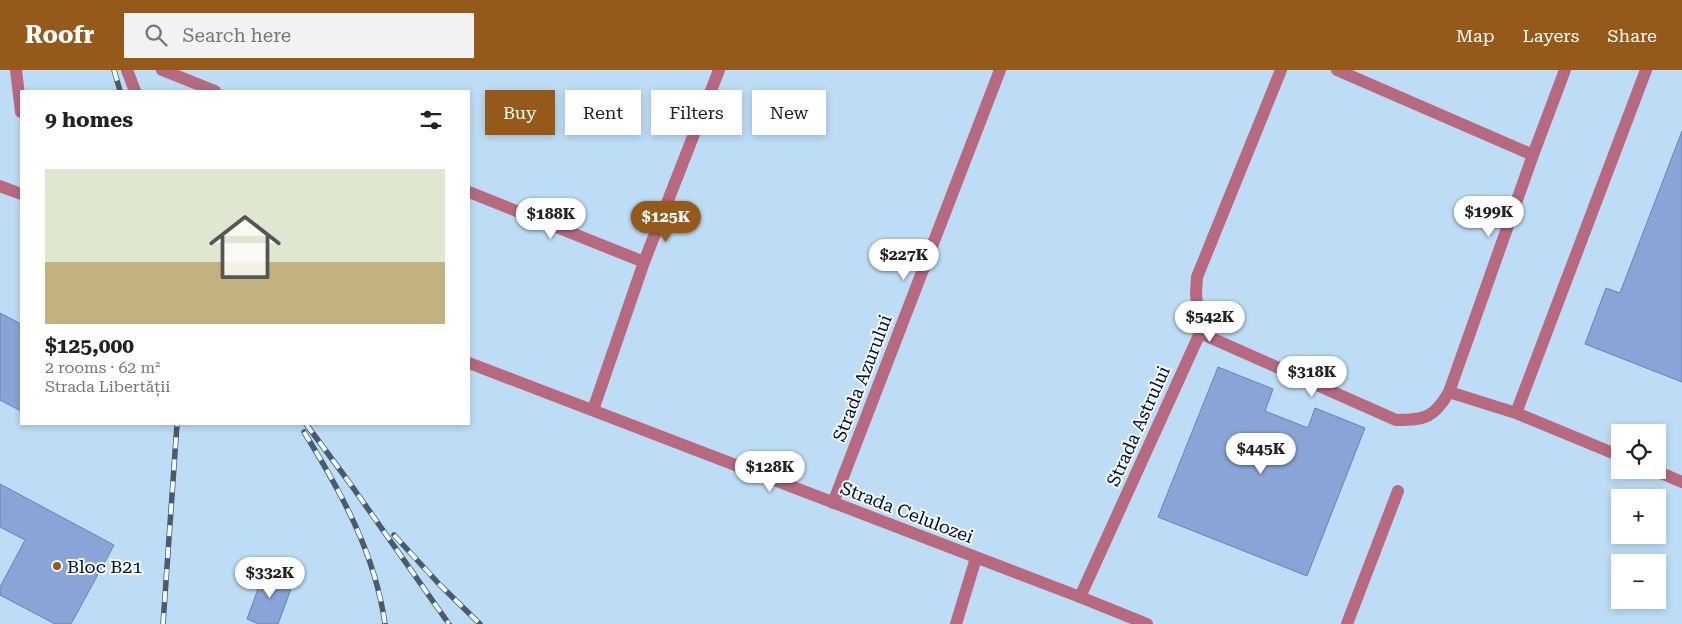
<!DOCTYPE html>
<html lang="en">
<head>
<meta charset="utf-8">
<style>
  :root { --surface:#fff; --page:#f2f2f2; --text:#222; --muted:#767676; --line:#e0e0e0; --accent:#955a1a }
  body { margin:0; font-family:"Roboto Serif",serif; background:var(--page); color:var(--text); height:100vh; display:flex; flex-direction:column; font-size:19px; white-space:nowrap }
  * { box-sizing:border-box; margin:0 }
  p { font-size:16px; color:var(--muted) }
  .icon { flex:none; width:28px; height:28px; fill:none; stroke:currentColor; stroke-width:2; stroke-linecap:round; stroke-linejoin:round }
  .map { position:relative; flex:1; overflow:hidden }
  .sheet { position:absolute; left:20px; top:20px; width:450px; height:335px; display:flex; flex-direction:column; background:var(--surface); border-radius:0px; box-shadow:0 2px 8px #0003 }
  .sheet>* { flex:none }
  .guide { position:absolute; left:485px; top:20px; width:475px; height:45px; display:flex; gap:10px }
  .tools { position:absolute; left:1611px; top:354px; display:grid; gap:10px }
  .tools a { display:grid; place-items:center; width:55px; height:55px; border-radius:0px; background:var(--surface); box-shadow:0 2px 8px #0003; font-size:25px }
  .price { position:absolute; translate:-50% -42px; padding:0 11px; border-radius:18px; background:#fff; color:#222; font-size:16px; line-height:32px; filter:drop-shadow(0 1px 2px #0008) }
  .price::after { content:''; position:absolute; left:50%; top:30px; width:15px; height:11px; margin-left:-8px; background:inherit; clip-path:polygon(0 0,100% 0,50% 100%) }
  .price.selected { background:var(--accent); color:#fff }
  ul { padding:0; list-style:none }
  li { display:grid; align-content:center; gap:10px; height:265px; padding:0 25px }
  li+li { border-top:1px solid var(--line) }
  li span { display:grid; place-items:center; height:155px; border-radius:0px; color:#555 }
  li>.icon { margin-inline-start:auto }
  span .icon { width:90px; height:90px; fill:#fffc; stroke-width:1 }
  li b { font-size:21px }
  h2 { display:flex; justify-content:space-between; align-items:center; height:60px; padding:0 25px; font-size:21px }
  .chip { padding:0 18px; border-radius:0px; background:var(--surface); box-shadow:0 2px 8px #0003; font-size:18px; line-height:45px }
  .chip.selected { background:var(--accent); color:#fff }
  header { display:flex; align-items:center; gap:30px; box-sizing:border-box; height:70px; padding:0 25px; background:var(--accent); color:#fff }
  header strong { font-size:24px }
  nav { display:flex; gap:28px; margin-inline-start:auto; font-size:18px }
  .search { width:350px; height:45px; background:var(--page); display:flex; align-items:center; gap:12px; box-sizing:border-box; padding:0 18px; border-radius:0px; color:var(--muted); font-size:19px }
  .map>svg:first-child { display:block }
  .building { fill:#89a5d8; stroke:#6781b3 }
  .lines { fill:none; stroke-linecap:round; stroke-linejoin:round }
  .service { stroke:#b6697f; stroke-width:12 }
  .minor { stroke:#b6697f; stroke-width:12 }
  .tertiary { stroke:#b6697f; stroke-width:12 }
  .rail-casing { stroke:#475c6f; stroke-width:5.5 }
  .rail { stroke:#f4fafe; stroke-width:4; stroke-dasharray:11; stroke-linecap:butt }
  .poi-dot { fill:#955a1a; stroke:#f4fafe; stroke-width:2 }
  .labels { text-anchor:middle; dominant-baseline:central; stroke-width:4; stroke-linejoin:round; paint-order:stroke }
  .street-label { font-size:18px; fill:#000f1e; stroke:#f4fafe }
  .poi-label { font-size:18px; fill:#000f1e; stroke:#f4fafe; text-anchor:start }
</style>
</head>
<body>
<header>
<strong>Roofr</strong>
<div class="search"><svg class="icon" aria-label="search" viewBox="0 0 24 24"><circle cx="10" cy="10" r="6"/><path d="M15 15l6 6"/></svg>Search here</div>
<nav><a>Map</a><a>Layers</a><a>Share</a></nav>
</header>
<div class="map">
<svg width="1682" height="554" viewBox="0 0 1682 554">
  <rect width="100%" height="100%" fill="#bdddf6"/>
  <!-- building -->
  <path class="building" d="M1682 61V312L1585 274 1606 218 1620 223Z
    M0 243 21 254V341L0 330Z
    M1218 297 1273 319 1265 341 1308 358 1315 338 1365 358 1307 506 1158 447Z
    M0 414 114 475 71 554H55L0 525V517L25 470 0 457Z
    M265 500 294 511 278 554H259L247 549Z"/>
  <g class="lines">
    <!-- service -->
    <path class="service" d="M16 0 21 42
      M1449 322 1516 343 1620 386
      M1516 343 1646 0
      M1654 400 1682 412
      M1080 527 1147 554
      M956 554 976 488
      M1347 554 1398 421"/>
    <!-- minor -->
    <path class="minor" d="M127 0 135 21
      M162 0 215 21
      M1337 0 1533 85
      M469 122 644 192
      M1200 263 1396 350C1425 350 1434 348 1449 322L1533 85 1565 0
      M593 340 644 192 719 0
      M833 433 1000 0
      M1080 527 1200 263 1196 224 1197 207 1281 0"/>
    <!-- tertiary -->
    <path class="tertiary" d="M0 116 21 124
      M469 293 1080 527"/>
    <!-- rail casing -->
    <g class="rail-casing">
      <path id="rail" d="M114 0 120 21
        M306 354 349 412 449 554
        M304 362C341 422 375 483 385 554
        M394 465 440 515 480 554
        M163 554 177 354"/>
    </g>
    <!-- rail -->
    <use href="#rail" class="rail"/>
  </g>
  <!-- markers -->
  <circle class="poi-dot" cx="57" cy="496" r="5"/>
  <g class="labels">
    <!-- street labels -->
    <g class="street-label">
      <text transform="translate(862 308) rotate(-69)">Strada Azurului</text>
      <text transform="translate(1138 356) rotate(-66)">Strada Astrului</text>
      <text transform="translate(907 442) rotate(21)">Strada Celulozei</text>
    </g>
    <!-- poi labels -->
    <g class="poi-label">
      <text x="67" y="496">Bloc B21</text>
    </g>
  </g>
</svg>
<div class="tools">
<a><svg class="icon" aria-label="locate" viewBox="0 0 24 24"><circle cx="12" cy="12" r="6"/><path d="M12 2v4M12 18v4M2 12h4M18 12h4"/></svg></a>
<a>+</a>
<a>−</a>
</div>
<b class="price" style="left:1489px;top:168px">$199K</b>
<b class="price" style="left:551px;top:170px">$188K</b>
<b class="price selected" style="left:666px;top:173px">$125K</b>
<b class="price" style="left:904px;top:211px">$227K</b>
<b class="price" style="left:1210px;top:273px">$542K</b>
<b class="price" style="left:1312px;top:328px">$318K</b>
<b class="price" style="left:1261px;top:405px">$445K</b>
<b class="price" style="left:770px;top:423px">$128K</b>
<b class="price" style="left:270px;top:529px">$332K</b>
<div class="guide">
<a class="chip selected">Buy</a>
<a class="chip">Rent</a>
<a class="chip">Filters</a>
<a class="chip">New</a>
</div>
<section class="sheet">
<h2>9 homes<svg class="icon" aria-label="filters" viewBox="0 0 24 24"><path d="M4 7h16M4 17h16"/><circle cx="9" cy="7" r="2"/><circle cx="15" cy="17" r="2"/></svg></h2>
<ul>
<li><span style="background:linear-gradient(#dfe7d0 60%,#c2b280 0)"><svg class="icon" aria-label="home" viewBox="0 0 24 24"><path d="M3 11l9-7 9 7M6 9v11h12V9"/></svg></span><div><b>$125,000</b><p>2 rooms · 62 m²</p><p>Strada Libertății</p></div></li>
</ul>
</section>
</div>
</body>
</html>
